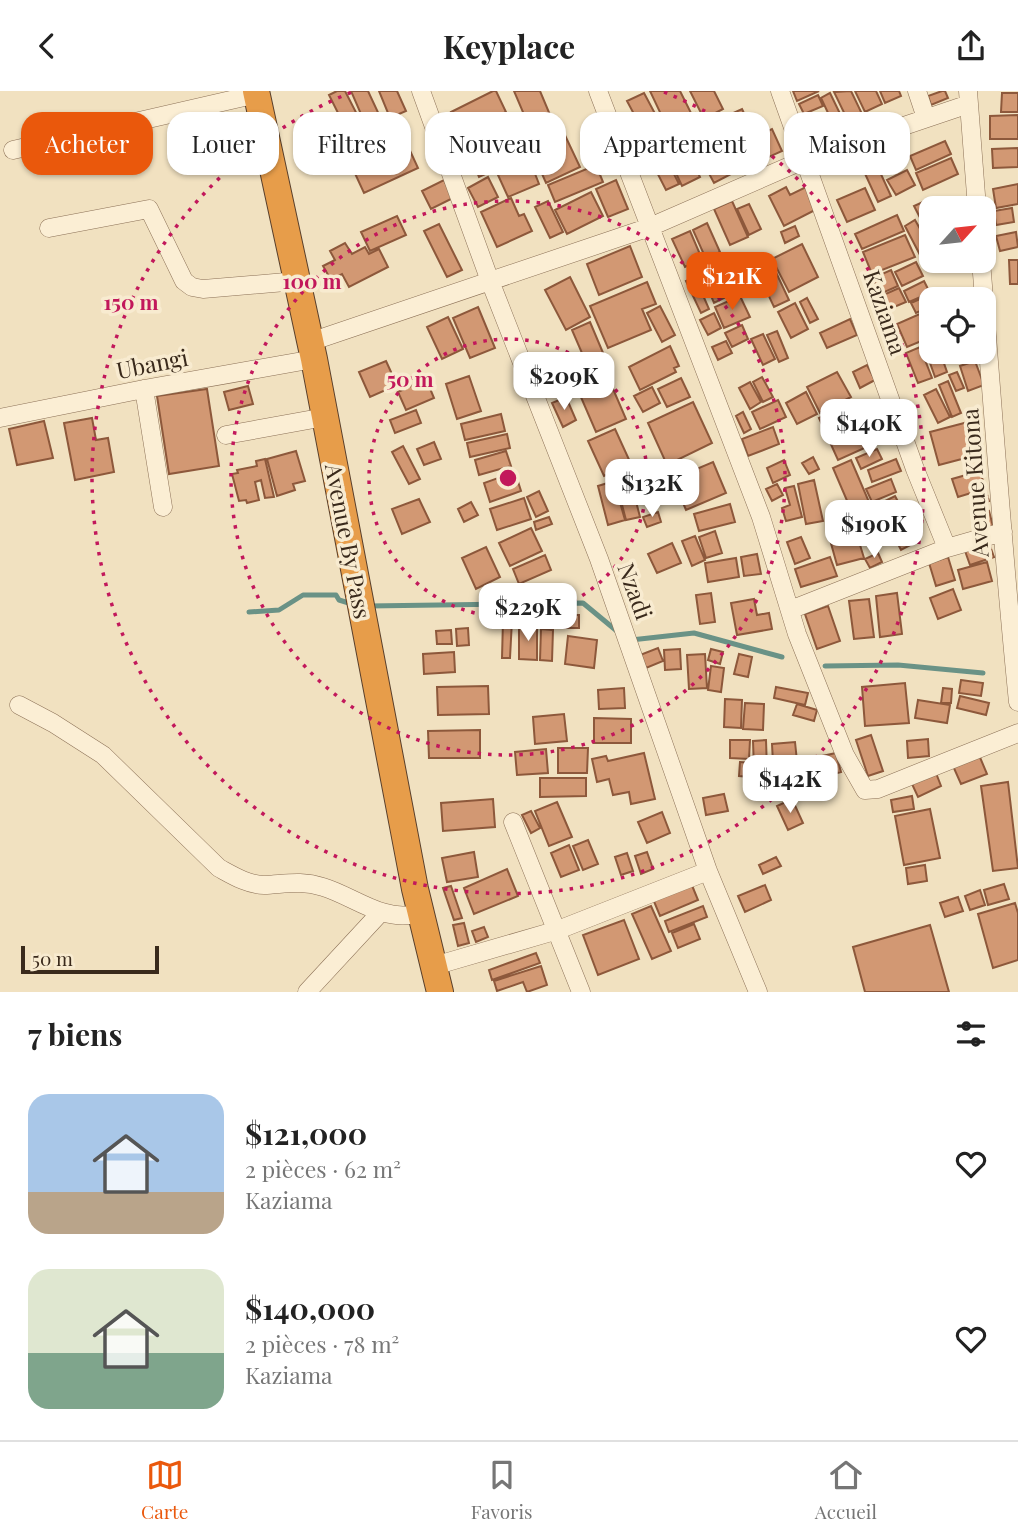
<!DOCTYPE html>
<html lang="fr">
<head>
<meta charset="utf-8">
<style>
  :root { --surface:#fff; --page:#f6f6f6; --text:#222; --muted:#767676; --line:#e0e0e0; --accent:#ea580c }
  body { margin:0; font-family:"Playfair Display",serif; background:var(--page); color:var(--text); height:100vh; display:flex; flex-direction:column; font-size:26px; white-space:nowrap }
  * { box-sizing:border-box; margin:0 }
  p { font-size:23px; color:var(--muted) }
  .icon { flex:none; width:38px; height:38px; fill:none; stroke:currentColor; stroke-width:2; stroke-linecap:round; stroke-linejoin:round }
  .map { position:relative; height:901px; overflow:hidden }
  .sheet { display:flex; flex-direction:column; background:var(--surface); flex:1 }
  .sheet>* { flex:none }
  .guide { position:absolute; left:21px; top:21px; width:976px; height:63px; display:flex; gap:14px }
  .needle { width:46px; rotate:63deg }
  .buttons { position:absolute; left:919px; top:105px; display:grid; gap:14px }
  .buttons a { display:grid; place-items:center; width:77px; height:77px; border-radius:14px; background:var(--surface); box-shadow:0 2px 5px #0004; font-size:35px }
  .scale { position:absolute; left:21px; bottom:18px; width:138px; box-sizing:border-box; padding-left:7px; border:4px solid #3a2a1c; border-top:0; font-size:19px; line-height:24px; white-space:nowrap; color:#3a2a1c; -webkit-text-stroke:5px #f8ebd0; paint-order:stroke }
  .price { position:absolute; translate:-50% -60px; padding:0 16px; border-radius:14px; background:#fff; color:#222; font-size:23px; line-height:46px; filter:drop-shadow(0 2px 4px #0008) }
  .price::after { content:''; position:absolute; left:50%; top:42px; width:21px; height:16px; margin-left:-10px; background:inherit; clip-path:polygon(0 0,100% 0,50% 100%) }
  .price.selected { background:var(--accent); color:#fff }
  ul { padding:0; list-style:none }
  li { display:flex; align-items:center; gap:21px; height:175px; padding:0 28px }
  li span { display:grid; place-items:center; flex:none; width:196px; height:140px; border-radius:21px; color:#555 }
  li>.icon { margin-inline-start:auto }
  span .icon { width:84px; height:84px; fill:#fffc; stroke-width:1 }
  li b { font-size:30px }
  h2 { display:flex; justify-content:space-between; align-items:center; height:84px; padding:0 28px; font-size:30px }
  .chip { padding:0 24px; border-radius:21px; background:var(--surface); box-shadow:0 2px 5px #0004; font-size:24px; line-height:63px }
  .chip.selected { background:var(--accent); color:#fff }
  header { display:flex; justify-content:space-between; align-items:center; height:91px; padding:0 28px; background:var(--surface); font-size:32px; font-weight:700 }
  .menu { display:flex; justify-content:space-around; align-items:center; height:98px; border-top:2px solid var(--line); background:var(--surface); font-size:19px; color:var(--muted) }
  .menu a { display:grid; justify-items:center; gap:4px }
  .menu .selected { color:var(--accent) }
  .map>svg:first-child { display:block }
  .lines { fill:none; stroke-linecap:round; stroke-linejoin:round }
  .stream { stroke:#6a9286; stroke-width:5 }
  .building { fill:#d29873; stroke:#8d583b; stroke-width:2 }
  .minor-casing { stroke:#8c7157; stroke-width:19 }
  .highway-casing { stroke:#593f2b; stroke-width:28 }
  .minor { stroke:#fbeed4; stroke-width:18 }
  .highway { stroke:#e79d4a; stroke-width:26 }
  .ring { fill:none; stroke:#c2185b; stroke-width:3.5; stroke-dasharray:3.5 7 }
  .labels { text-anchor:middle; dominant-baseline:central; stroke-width:7; stroke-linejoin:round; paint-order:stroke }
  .street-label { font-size:23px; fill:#3a2a1c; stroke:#f8ebd0 }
  .centre { fill:#c2185b; stroke:#f8ebd0; stroke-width:3.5 }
  .ring-label { font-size:21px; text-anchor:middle; font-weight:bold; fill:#c2185b; stroke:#f8ebd0; stroke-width:7; stroke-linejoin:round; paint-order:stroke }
</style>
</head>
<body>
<header><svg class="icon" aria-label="back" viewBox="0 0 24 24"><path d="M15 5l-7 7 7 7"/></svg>Keyplace<svg class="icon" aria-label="share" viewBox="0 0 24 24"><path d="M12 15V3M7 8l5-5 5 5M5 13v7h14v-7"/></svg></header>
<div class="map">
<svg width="1018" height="901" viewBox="0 0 1018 901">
  <rect width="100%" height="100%" fill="#f1e1c0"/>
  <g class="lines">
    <!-- stream -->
    <path class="stream" d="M368 515 583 512 618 541
      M249 521 279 519 303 504H336L339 509 352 513
      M631 549 694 542 782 566
      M825 575 898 574 983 582"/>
  </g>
  <!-- building -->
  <path class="building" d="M337 0H345L364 37 349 44 329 4Z
    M351 0H368L382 30 367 37Z
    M379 0H397L406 20 390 27Z
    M493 0H496L506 21 494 27 500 39 468 55 451 21Z
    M514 0H540L553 31 531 40Z
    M650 0H680L691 22 666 34Z
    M690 0H714L723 18 704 28Z
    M793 0H819L797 10Z
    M851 0 863 25 849 32 834 1Z
    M855 0H876L882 13 865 21Z
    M880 0H899L901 5 885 12Z
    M942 0H945L948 7 931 14 928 5Z
    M644 2 660 32 643 40 627 10Z
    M830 2 845 33 829 41 822 27 829 24 821 7Z
    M1002 2H1018V21H1001Z
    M818 4 823 15 804 23 799 13Z
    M742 18 755 46 772 38 782 60 762 69 759 61 731 74 711 32Z
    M695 22 701 32 689 39 683 29Z
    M1018 24V48H990V25Z
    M562 38 580 76 546 92 539 76 550 71 540 48Z
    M680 44 700 86 682 95 662 52Z
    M714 48 731 83 714 92 696 58Z
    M945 50 951 63 916 79 910 65Z
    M406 51 418 77 364 102 352 76Z
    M659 53 679 93 666 99 646 60Z
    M1018 57V76L993 77 992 58Z
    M502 59 508 73 479 86 473 71Z
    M951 67 958 83 923 99 916 82Z
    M874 68 891 105 878 111 861 74Z
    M530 70 539 93 508 106 498 84Z
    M596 74 603 91 555 111 548 94Z
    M907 79 915 94 896 104 887 89Z
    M488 86 498 106 478 116 468 97Z
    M444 89 453 107 431 118 422 100Z
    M616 89 628 118 608 126 596 98Z
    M1018 93V113L996 117 993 98Z
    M786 96 790 104 806 96 817 118 784 135 769 105Z
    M865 97 875 119 847 131 837 109Z
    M591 101 603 125 567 143 555 119Z
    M511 107 519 125 524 123 532 140 497 156 481 121Z
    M548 110 563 141 550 147 535 116Z
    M732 110 748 146 730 154 714 118Z
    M925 110 931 122V148L914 115Z
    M749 113 761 138 749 144 737 118Z
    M1012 117 1014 131 996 134 994 120Z
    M897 124 904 140 862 158 855 143Z
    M397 125 406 144 370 160 361 141Z
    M915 129 931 157 920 164 905 135Z
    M707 132 720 161 706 168 693 139Z
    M439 133 462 179 447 186 424 140Z
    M795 135 799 145 785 152 781 141Z
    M690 140 702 168 685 176 672 148Z
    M1016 141 1018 156 1000 160 996 145Z
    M905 144 915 166 872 183 863 161Z
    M345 152 352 163 365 156 369 163 379 158 388 176 349 196 342 183 331 189 323 175 335 169 330 160Z
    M802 153 818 186 789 201 772 168Z
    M630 155 642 186 599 204 587 173Z
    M1009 169H1018V193H1010Z
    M916 171 923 185 902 195 895 181Z
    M773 175 789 209 774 216 758 182Z
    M891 179 898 195 880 203 873 187Z
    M570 186 590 226 566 239 545 199Z
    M695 186 709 218 701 222 686 190Z
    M924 190 930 202 909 211 904 200Z
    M647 191 656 213 642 218 651 239 608 257 590 215Z
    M722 194 728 205 714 212 709 200Z
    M899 197 906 211 887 219 881 205Z
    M931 203 933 208H931V215L916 222 911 212Z
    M740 205 750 226 724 237 715 216Z
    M807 207 818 228 810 232 800 211Z
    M795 212 808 238 791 247 778 221Z
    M660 215 675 244 662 251 647 222Z
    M478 216 495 257 470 267 453 227Z
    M931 218V246L907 256 897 233Z
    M714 222 721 237 708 244 700 229Z
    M448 226 463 258 442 268 427 236Z
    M850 228 857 244 827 257 820 242Z
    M590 231 609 276 591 283 572 239Z
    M742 234 748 248 732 256 725 242Z
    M777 240 788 267 779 271 767 244Z
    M763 243 775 268 763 274 751 248Z
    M726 250 732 262 718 269 712 256Z
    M931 252V261H940L947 281 935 286 924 255Z
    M670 255 679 275 674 277 676 281 640 299 629 276Z
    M920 256 932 287 918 292 906 262Z
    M386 270 397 294 370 306 359 281Z
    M975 270 984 294 968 300 960 275Z
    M867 274 875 289 860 297 853 281Z
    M837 281 851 306 820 322 807 296Z
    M957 281 964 297 956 300 949 284Z
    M607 284 626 328 596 341 577 297Z
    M469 285 481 320 457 328 446 293Z
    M762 286 773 306 763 311 753 291Z
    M681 287 690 306 667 316 658 298Z
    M426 288 434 307 406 319 398 301Z
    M948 290 961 322 952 326 939 294Z
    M750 291 761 311 750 318 739 297Z
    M248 295 253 313 229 319 224 301Z
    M652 296 660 312 643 321 634 305Z
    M207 298 219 375 169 383 157 305Z
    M936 298 950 326 938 332 924 304Z
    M806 301 817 323 797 333 786 312Z
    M566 306 576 329 563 336 552 312Z
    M778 309 786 326 760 338 752 321Z
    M693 311 712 352 667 374 648 332Z
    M850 313 869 355 838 369 819 327Z
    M416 319 421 332 395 342 390 329Z
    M743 321 751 338 744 342 736 325Z
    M501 323 505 340 465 349 461 333Z
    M92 327 96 349 108 347 114 381 75 389 64 332Z
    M44 330 53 367 17 374 9 338Z
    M968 331 977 364 939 374 930 341Z
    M773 336 779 353 748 365 742 348Z
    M615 338 631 373 604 385 588 350Z
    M507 343 510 357 470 366 467 352Z
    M434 351 441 368 424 374 417 358Z
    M403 355 420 388 409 393 392 361Z
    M877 358 882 368 861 378 856 367Z
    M296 360 305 390 293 393 295 399 277 405 267 368Z
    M506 360 511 375 479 384 475 369Z
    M813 366 819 378 809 383 802 372Z
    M265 368 274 406 265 407 261 389 255 391 259 409 247 412 246 409 239 410 232 383 238 382 237 379 257 375 256 370Z
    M896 368 901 380 872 391 868 379Z
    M784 369 790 384 773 392 767 377Z
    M851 369 869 411 851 419 833 377Z
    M713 371 726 402 686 419 673 388Z
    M980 380 989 410 975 414 971 402 958 406 952 388Z
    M515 381 521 400 490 411 484 392Z
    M630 387 640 426 626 429 616 391Z
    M891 388 896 401 872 411 866 398Z
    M814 389 823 430 806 433 798 393Z
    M614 390 625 429 608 434 598 395Z
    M777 393 783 404 772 410 766 398Z
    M794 395 802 426 786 430 782 417 790 414 785 397Z
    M539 400 548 420 536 426 527 406Z
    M895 405 903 420 890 426 883 411Z
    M524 407 531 428 497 439 490 418Z
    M419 408 430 431 402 443 392 418Z
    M471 411 478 424 464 431 458 418Z
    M730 413 735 431 699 440 694 423Z
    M989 420 994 439 984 441 979 422Z
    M658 421 661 431 647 436 643 426Z
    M865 424 872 438 864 442 857 427Z
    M549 426 552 433 536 439 534 431Z
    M853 431 864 467 837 474 827 438Z
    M531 437 542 460 510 475 499 452Z
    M912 439 918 450 901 459 895 447Z
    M715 440 722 462 706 467 699 446Z
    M695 445 705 469 692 475 682 450Z
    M801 446 810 467 795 473 787 451Z
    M672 452 681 472 657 482 648 463Z
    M989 452 994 466 970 474 965 460Z
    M486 456 500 486 476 498 462 467Z
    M878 462 882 471 870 477 865 468Z
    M757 463 761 483 744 485 741 466Z
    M545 464 551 479 519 493 513 478Z
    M830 466 837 485 801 496 795 478Z
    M948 466 955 489 936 495 929 472Z
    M736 467 739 486 708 491 705 472Z
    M987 471 992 490 963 498 958 479Z
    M953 498 961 519 938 528 930 507Z
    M711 502 715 531 700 533 696 504Z
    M897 502 902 543 880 546 876 505Z
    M754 508 757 524 769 522 772 538 737 544 731 512Z
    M869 508 874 546 854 548 849 510Z
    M828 515 840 550 817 558 805 523Z
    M537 517V533H516V518Z
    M545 522 557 523V537L544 536Z
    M561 524H579V537H561Z
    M503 529H512L510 567H502Z
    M519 536H537V569L519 568Z
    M468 537 469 554 457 555 456 538Z
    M541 538 553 539 552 570 540 569Z
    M451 539 452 553H437L436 540Z
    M568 545 597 549 594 577 565 573Z
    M658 557 663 570 646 577 640 564Z
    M680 558 681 578 665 579 664 559Z
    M711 558 723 561 720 573 708 569Z
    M454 561 455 581 424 583 423 563Z
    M705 563 707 597 689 598 687 564Z
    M739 563 752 566 748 586 734 583Z
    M711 575 724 577 721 601 708 599Z
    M961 589 983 592 981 605 959 602Z
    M905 592 909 632 865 635 862 596Z
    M488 595 489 623 438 624 437 596Z
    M776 596 808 602 805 614 774 607Z
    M624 597 625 617 599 618 598 599Z
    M943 597 952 598 951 612H941Z
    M960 605 989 612 986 624 957 617Z
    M725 608 742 609 741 637 724 636Z
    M918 609 950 614 947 632 915 627Z
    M745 612 764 613 763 639 743 638Z
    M797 613 817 619 814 630 793 624Z
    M564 623 567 650 535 653 533 626Z
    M594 627 631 628V652H594Z
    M480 639V667H429L428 640Z
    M871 644 883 680 868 685 856 649Z
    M928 648 929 665 908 667 907 650Z
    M730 649H750L749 668 730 667Z
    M766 649 767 679H754L753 650Z
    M795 651 797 670 773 672 772 653Z
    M558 657H588L587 682H558Z
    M546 658 548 682 517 684 515 661Z
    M644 662 655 708 631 713 629 701 613 704 609 688 597 691 592 668 606 665 608 670Z
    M836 662 841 681 818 687 813 667Z
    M979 664 987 683 961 693 953 675Z
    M740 671 752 672 751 686 739 685Z
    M791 675 793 693 778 694 776 677Z
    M936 682 941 695 918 706 912 693Z
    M754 684 766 685V695L753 694Z
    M540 687H586V705L540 706Z
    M1008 691 1018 777 993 780 981 695Z
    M724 703 728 720 706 724 703 707Z
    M912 705 914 718 893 721 891 709Z
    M493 708 495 736 443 740 441 712Z
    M792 708 803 732 788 739 777 715Z
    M557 711 572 746 549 755 535 720Z
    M930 718 940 767 904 774 895 725Z
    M531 720 540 737 531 742 522 724Z
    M662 721 670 742 647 752 638 731Z
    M588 749 598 773 583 779 573 755Z
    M569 754 579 779 561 786 551 762Z
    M474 761 478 786 447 791 442 767Z
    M647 761 653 778 641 783 635 765Z
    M627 762 633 780 621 784 615 766Z
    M776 766 781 775 763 783 759 774Z
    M925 774 927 790 908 793 906 777Z
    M507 778 518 805 474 823 464 797Z
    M691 792 698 809 660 825 653 808Z
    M1004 793 1009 808 988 814 984 799Z
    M765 794 771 809 745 821 738 805Z
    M451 795 462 827 454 829 443 797Z
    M980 799 985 814 970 819 965 805Z
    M958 806 963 820 945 826 940 812Z
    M1015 812 1018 822V869L993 877 978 823Z
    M651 815 671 860 652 868 632 823Z
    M703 815 707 826 669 841 665 830Z
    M624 829 639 868 598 884 583 844Z
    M464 832 469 852 458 855 453 834Z
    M694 833 700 848 678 857 672 842Z
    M930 834 949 901H865L853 856Z
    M484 836 488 846 476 851 472 840Z
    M536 862 540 872 492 889 489 879Z
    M541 875 547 894 527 901 523 891 497 900 494 890Z"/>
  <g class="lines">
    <!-- minor casing -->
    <g class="minor-casing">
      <path id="minor" d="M421 0 490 190 599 468 708 780 758 901
        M598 0 761 426 797 543 845 664 865 699 878 698 1018 642
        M780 0 915 378 947 457
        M917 0 926 27
        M968 0 977 117
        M13 59 257 3
        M49 137 149 118 184 190 192 196 203 198 297 190
        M981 170C993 317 1003 464 1018 611
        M310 251 650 136 806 68 969 13
        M144 298 163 416
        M0 327 144 298 314 268
        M226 344 325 326
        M790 519 947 457 1003 441
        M19 614 53 632 103 664 219 777C232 784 248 794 264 794 286 793 301 789 323 796 353 805 383 831 415 823V806
        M513 731 581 901
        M434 875 558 839 708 780
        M307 901 381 821"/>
    </g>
    <!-- highway casing -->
    <g class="highway-casing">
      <path id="highway" d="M256 0 314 268 415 798 440 901"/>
    </g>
    <!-- minor -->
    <use href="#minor" class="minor"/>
    <!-- highway -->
    <use href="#highway" class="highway"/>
  </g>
  <!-- distance rings -->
  <g class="ring">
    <circle cx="508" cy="387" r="139"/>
    <circle cx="508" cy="387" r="277"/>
    <path d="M664 1A416 416 0 1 1 352 1"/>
  </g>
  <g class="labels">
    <!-- street labels -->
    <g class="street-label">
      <text transform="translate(886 221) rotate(71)">Kaziama</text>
      <text transform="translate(152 272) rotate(-11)">Ubangi</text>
      <text transform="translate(974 392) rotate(-94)">Avenue Kitona</text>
      <text transform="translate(349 450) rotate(79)">Avenue By Pass</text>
      <text transform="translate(636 500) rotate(70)">Nzadi</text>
    </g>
  </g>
  <circle cx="508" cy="387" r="10" class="centre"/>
  <g class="ring-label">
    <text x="312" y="198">100 m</text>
    <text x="131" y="219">150 m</text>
    <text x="410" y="296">50 m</text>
  </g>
</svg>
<div class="buttons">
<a><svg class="needle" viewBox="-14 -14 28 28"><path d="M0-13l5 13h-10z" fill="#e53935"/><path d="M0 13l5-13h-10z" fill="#767676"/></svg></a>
<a><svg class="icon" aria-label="locate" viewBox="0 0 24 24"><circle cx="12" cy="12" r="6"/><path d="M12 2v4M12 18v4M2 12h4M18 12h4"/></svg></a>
</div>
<div class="scale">50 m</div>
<b class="price selected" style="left:732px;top:221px">$121K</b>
<b class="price" style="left:564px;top:321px">$209K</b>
<b class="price" style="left:869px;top:368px">$140K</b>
<b class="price" style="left:652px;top:428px">$132K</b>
<b class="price" style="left:874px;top:469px">$190K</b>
<b class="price" style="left:528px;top:552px">$229K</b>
<b class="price" style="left:790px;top:724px">$142K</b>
<div class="guide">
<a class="chip selected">Acheter</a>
<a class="chip">Louer</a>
<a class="chip">Filtres</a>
<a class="chip">Nouveau</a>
<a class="chip">Appartement</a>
<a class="chip">Maison</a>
</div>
</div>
<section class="sheet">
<h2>7 biens<svg class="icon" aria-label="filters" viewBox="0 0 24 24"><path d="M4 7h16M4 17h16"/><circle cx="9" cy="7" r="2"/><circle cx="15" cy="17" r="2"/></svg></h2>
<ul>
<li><span style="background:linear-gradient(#a9c7e8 70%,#b9a48a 0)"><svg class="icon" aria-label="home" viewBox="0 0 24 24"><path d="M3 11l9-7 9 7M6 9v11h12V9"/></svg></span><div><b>$121,000</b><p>2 pièces · 62 m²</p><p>Kaziama</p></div><svg class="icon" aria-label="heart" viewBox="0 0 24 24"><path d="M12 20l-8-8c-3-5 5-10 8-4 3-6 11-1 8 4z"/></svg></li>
<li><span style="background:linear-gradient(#dfe7d0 60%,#7fa58c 0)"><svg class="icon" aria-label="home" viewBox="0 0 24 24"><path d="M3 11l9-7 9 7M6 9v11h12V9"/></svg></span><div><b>$140,000</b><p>2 pièces · 78 m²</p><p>Kaziama</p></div><svg class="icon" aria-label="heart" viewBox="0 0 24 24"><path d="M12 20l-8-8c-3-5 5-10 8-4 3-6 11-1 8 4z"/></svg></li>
</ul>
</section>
<nav class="menu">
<a class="selected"><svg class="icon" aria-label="map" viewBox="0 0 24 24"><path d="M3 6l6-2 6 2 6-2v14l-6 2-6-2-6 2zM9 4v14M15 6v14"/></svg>Carte</a>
<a><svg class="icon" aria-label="saved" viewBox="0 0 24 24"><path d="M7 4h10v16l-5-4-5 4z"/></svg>Favoris</a>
<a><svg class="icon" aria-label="home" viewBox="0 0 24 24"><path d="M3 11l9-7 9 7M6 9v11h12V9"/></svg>Accueil</a>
</nav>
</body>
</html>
